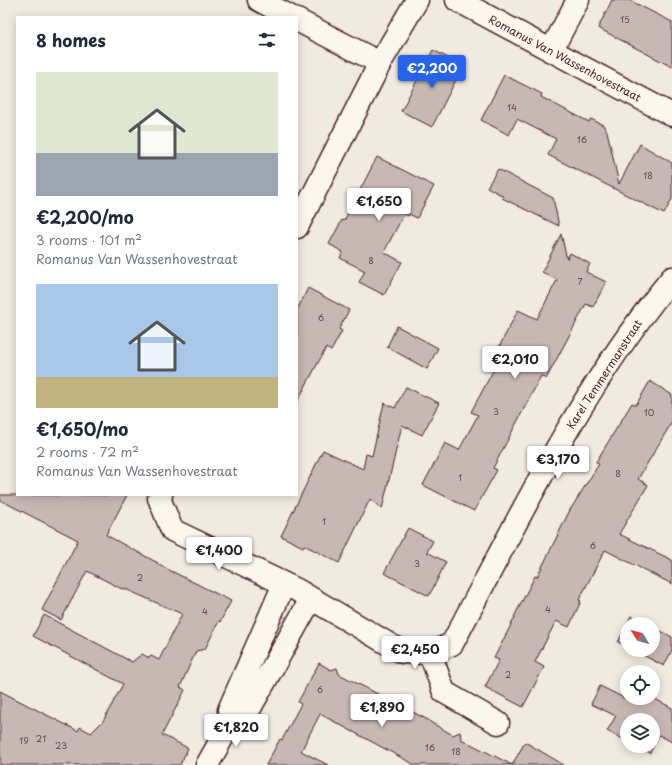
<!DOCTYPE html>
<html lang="en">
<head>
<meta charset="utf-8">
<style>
  :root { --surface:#fff; --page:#f6f6f7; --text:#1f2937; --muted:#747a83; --accent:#2563eb }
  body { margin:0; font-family:"Playpen Sans",sans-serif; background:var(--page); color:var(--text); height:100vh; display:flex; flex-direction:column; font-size:15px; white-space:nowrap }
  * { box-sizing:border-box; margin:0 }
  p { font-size:13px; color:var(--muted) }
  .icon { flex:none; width:22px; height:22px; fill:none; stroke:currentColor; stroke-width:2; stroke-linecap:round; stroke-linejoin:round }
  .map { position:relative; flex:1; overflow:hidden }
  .side { position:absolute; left:16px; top:16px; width:282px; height:480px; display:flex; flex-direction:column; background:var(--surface); border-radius:0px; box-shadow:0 2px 10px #0003 }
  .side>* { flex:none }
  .needle { width:26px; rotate:307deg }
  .controls { position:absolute; left:620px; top:617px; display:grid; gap:8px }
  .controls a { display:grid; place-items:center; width:40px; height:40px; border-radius:50%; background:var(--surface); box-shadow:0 2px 10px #0003; font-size:20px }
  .price { position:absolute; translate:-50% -34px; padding:0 9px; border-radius:4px; background:#fff; color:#222; font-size:13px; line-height:26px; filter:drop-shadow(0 1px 2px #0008) }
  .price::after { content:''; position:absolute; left:50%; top:24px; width:12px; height:9px; margin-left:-6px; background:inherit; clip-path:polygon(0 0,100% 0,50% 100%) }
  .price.on { background:var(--accent); color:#fff }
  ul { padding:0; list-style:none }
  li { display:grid; align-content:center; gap:8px; height:212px; padding:0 20px }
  li span { display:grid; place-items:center; height:124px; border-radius:0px; color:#555 }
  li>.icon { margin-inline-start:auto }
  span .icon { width:72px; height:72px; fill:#fffc; stroke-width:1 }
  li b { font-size:17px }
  h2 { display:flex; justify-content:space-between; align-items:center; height:48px; padding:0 20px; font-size:17px }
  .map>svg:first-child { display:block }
  .green { fill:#d8ccc6; stroke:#917678 }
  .building { fill:#c8b8b3; stroke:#4a1f2b }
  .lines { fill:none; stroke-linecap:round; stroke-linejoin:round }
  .minor-casing { stroke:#4a1f2b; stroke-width:25 }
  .minor { stroke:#fbf7ec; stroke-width:22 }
  .labels { text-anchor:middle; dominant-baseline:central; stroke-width:4; stroke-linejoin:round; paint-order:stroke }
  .number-label { font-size:9px; fill:#6a454d }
  .street-label { font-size:11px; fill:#4a1f2b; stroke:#fbf7ec }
</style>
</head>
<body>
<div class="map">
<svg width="672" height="765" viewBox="0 0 672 765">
  <rect width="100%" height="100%" fill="#f0eae0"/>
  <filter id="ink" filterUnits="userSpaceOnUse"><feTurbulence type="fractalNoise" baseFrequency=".025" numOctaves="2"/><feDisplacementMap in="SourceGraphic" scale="8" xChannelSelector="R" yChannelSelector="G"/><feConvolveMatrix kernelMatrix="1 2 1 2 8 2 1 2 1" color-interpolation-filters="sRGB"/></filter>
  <g filter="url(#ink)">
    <!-- green -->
    <path class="green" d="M281 615 291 619 244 711 235 707Z"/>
    <!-- building -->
    <path class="building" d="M612 0H629L672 22V67L598 28Z
      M433 50 463 66 432 127 401 111Z
      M504 75 542 94 541 97 589 122 591 119 603 125 607 131 619 184 640 144 672 163V199L664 214 548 155 556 139 517 119 509 135 481 120Z
      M377 157 434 186 417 218 409 214 408 216 404 214 384 252 402 262 384 295 359 282 365 271 340 258 343 252 329 244 342 220 344 221Z
      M498 169 553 198 559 226 502 198 503 196 487 187Z
      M561 234 567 259 570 253 590 264 586 272 606 282 593 307 586 304 546 379 541 376 493 468 497 470 474 511 423 485 445 443 459 450 478 415 471 412 501 356 496 353 518 310 537 319 557 280 542 272Z
      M308 288 349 310 339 329 342 331 331 351 326 348 297 402V310Z
      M397 326 438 348 427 369 387 347Z
      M650 381 672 395V422L638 479 648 485 619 534 672 560V584L605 550 579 600 581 601 569 627 556 621 535 662 544 667 523 707 485 687 499 660 494 658 515 617H514L535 576 537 577 570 510 599 464 596 462 632 403 636 405Z
      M406 387 439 403 422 435 402 425 382 509 370 499 339 563 304 545 303 547 281 536 323 450 363 469 366 454 372 456 384 403 395 408Z
      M0 495H127L106 535 158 563 157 564 231 601 220 622 219 621 205 649 196 651 180 687 185 690 162 735 188 748 180 765H0V691L78 731 80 727 91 733 103 721 123 684 33 636 44 615 132 662 142 654 149 658 151 656 159 660 182 614 123 588 122 589 87 571 61 620 42 610 78 540 0 500Z
      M408 528 433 541 427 552 446 562 429 596 384 573Z
      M631 616 646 624H627Z
      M627 625V647L618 642Z
      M653 627 672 637V650L664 666 633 650H653Z
      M319 663 331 670 337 668 339 674 430 721V722L453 735 460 732 461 739 512 765 525 742 564 765H415L320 714 301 751 328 765H266L280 739 282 740 301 704 298 702Z
      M600 686 626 699 627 698H653L672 708V742L659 735 650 753 637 746H653V720H627V741L607 731 616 716 591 704Z"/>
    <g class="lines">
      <!-- minor casing -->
      <g class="minor-casing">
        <path id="minor" d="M259 0 291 17
          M457 0 672 115
          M297 20 380 63
          M551 51 578 0
          M297 227 380 63 417 0
          M161 495 159 498 172 530 297 590 402 652 430 653 452 644C519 518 581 388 672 278
          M284 584 229 710 235 715 245 717 311 599
          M430 653 444 692 498 723
          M207 765 235 715"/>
      </g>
      <!-- minor -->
      <use href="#minor" class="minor"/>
    </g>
  </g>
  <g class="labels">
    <!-- number labels -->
    <g class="number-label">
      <text x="625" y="19">15</text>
      <text x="512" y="107">14</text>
      <text x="582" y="139">16</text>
      <text x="648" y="175">18</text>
      <text x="371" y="260">8</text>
      <text x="580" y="281">7</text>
      <text x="321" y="317">6</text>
      <text x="496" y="411">3</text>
      <text x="649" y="412">10</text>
      <text x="618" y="473">8</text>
      <text x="460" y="477">1</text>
      <text x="324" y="521">1</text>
      <text x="593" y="545">6</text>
      <text x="417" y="563">3</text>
      <text x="140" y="577">2</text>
      <text x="548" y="609">4</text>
      <text x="205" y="611">4</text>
      <text x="508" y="674">2</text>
      <text x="320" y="689">6</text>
      <text x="41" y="738">21</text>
      <text x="24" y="740">19</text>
      <text x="61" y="745">23</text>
      <text x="430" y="747">16</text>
      <text x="456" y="751">18</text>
    </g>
    <!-- street labels -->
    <g class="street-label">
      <text transform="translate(565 58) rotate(28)">Romanus Van Wassenhovestraat</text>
      <text transform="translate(604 374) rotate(-57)">Karel Temmermanstraat</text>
    </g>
  </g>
</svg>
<div class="controls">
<a><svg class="needle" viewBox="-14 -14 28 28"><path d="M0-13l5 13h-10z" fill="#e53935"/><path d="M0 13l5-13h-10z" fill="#747a83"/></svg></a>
<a><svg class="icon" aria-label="locate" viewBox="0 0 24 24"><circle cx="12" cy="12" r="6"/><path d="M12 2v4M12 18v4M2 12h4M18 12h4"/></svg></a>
<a><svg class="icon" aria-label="layers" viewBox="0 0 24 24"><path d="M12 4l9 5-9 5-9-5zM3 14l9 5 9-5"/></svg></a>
</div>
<b class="price on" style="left:432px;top:89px">€2,200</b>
<b class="price" style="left:379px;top:222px">€1,650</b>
<b class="price" style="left:515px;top:380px">€2,010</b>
<b class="price" style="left:558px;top:480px">€3,170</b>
<b class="price" style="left:219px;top:571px">€1,400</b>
<b class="price" style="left:415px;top:670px">€2,450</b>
<b class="price" style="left:382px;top:728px">€1,890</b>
<b class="price" style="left:236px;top:748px">€1,820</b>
<section class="side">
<h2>8 homes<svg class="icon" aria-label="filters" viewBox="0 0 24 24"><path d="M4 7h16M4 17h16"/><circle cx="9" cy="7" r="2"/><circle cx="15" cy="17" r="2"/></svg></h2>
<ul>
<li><span style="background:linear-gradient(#dfe7d0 65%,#9aa5b1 0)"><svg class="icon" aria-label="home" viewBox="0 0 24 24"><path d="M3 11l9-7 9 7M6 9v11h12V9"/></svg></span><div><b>€2,200/mo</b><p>3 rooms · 101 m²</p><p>Romanus Van Wassenhovestraat</p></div></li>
<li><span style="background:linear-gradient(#a9c7e8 75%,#c2b280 0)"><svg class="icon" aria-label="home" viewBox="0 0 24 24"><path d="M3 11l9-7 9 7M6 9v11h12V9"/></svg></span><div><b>€1,650/mo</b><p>2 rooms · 72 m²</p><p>Romanus Van Wassenhovestraat</p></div></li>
</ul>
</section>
</div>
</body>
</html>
